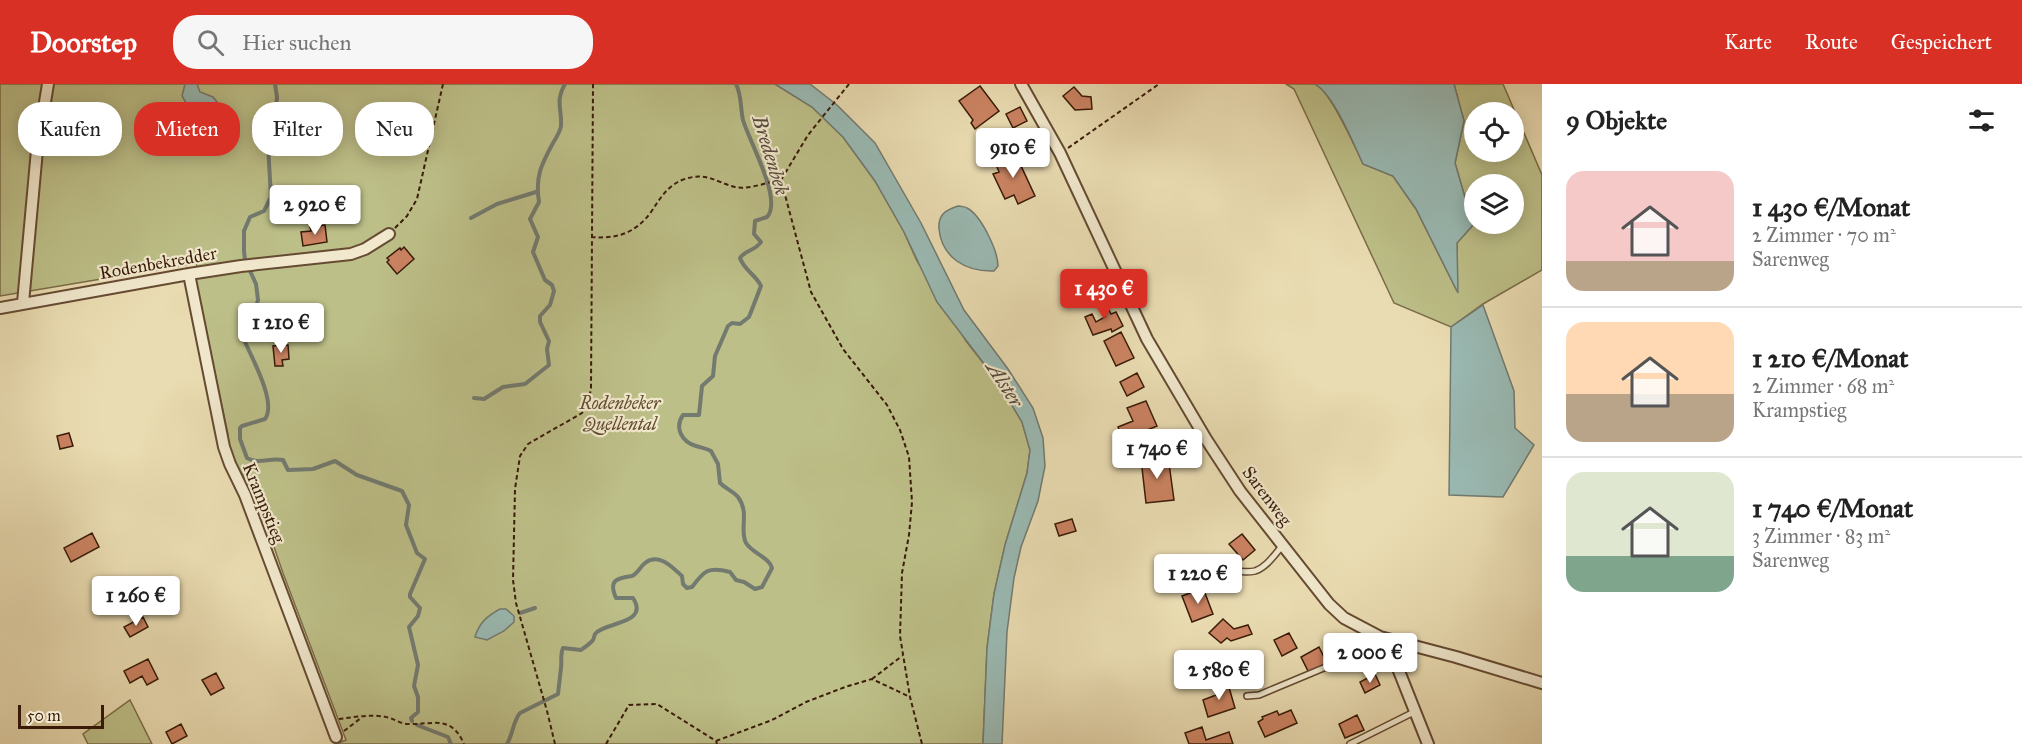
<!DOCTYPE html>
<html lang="de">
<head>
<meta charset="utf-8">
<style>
  :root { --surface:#fff; --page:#f6f6f6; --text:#222; --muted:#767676; --line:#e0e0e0; --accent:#d93025 }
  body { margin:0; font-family:"IM FELL Great Primer",serif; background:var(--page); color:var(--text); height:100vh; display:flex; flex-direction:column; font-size:22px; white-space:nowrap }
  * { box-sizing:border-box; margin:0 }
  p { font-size:20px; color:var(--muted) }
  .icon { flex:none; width:33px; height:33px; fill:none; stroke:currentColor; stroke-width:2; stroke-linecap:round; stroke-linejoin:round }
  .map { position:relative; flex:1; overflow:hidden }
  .panel { display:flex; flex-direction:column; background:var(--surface); width:480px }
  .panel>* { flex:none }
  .hud { position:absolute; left:18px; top:18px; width:570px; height:54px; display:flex; gap:12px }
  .fabs { position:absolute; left:1464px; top:18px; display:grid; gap:12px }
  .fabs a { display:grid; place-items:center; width:60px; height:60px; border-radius:50%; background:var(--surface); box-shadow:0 3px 15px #0003; font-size:30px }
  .scale { position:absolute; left:18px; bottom:15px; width:86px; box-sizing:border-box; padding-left:6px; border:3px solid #391b08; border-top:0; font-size:16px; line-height:21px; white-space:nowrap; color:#391b08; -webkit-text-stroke:4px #f1e8cd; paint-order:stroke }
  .price { position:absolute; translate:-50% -51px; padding:0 14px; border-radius:6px; background:#fff; color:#222; font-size:20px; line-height:39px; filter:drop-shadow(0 2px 3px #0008) }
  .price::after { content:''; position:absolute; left:50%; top:36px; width:18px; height:14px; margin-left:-9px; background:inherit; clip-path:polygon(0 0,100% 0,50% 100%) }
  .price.active { background:var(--accent); color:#fff }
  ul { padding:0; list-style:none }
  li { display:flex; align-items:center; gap:18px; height:150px; padding:0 24px }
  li+li { border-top:2px solid var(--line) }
  li span { display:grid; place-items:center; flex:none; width:168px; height:120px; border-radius:18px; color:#555 }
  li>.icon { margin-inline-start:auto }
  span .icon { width:72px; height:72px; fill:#fffc; stroke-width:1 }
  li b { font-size:26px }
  h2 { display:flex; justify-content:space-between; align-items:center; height:72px; padding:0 24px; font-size:26px }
  .pill { padding:0 21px; border-radius:24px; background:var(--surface); box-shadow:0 3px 15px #0003; font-size:21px; line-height:54px }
  .pill.active { background:var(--accent); color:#fff }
  header { display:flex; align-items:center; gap:36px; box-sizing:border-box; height:84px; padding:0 30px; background:var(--accent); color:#fff }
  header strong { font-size:28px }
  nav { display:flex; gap:33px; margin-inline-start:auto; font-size:21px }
  .search { width:420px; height:54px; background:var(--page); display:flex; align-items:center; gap:15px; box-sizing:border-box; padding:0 21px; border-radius:24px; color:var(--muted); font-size:22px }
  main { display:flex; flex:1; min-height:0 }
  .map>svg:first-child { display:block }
  .green { fill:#bdbf88; stroke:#7b6d48; stroke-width:1.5; fill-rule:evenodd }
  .water { fill:#9abab4; stroke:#737a6f; stroke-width:1.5 }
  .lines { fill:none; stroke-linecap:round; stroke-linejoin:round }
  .stream { stroke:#737a6f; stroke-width:4 }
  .building { fill:#cb8362; stroke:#391b08; stroke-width:1.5 }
  .lane-casing { stroke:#654b32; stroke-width:8 }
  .street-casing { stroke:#654b32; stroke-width:14 }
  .path { stroke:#391b08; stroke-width:2; stroke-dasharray:4.5 3; stroke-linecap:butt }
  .lane { stroke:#f1e8cd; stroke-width:5 }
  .street { stroke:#f1e8cd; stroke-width:10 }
  .labels { text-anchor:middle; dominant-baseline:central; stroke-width:4.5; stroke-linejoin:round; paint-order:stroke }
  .street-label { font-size:18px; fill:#391b08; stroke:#f1e8cd }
  .park-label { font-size:18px; font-style:italic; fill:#614c2e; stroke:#f1e8cd }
  .water-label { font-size:20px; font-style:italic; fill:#564b3c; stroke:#f1e8cd }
</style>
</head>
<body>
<header>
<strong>Doorstep</strong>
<div class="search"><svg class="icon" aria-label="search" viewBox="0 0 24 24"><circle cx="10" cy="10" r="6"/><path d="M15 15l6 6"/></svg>Hier suchen</div>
<nav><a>Karte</a><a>Route</a><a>Gespeichert</a></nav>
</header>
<main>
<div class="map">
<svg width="1542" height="660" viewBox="0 0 1542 660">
  <rect width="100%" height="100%" fill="#eadcb2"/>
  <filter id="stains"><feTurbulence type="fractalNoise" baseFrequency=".00333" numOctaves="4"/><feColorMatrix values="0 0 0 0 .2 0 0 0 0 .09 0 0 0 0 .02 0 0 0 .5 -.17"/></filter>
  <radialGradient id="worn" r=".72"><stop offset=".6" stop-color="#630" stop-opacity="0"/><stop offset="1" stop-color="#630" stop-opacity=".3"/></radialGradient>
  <!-- green -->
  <path class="green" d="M0 0H775L812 23 843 53 875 97 904 148 917 177 966 257 998 298 1022 338 1030 366 1027 389 1005 461 994 510 987 564 983 660H336L346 656 283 489 256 411 229 370 228 351 195 194 197 179 0 212Z
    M1286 0C1295 0 1307 0 1315 0 1329 4 1356 65 1363 80L1393 92 1416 125 1457 207V159L1473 141 1455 79 1464 37 1454 0H1503L1542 91V186L1483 220 1451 243 1394 219 1294 5ZM1474 28H1514V68H1474ZM1474 100H1514V140H1474Z
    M130 616 152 660H88L83 650Z"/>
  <!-- water -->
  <path class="water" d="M185 0H197L200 8 213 13 217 18 214 30 221 48 220 52 211 57 203 53 198 56 190 40 192 29 182 12Z
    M775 0H810L837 21 875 59 921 139 964 226 1008 285 1033 324 1043 354 1045 382 1038 417 1021 463 1014 494 1007 548 1002 660H983L987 564 994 510 1005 461 1027 389 1030 366 1022 338 998 298 937 218 904 148 875 97 843 53 812 23Z
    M1315 0H1454L1464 37 1455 79 1473 141 1457 159 1458 209 1416 125 1393 92 1363 80C1353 59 1334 11 1315 0Z
    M958 122C959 122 967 123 967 124 981 131 998 167 998 182L994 187C966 188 942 174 939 145 938 131 945 126 958 122Z
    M1483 221 1514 307 1515 344 1534 361 1503 413 1449 411 1451 243Z
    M500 525H506L514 532V538L504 547 487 556 475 553C479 539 487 532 500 525Z"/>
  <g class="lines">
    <!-- stream -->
    <path class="stream" d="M275 0 277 13 274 47 268 61 271 113 264 127 250 133 244 147V167L245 176 256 200 258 216 245 258C252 274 277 319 265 335L242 342 240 344V355L247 374C259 381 270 373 283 376L288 386 313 385 335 377 357 391 402 407 409 421 406 441 417 469 425 475 410 510V513L420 524 418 532 409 543 418 581 414 602 418 613V628L411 634 412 637
      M471 134 497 120 536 108
      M474 314 484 315 503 303 525 300 549 281 547 265 549 257 540 238V232L550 221 554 207 552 201 545 196 533 168 538 153 530 135 539 118C535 93 541 81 553 59 556 54 560 48 561 42 562 25 555 17 565 0
      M520 529 535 524
      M417 641 448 653 451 660
      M507 660C513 650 513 637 520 629L558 610C559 601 560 593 561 584 562 577 560 571 563 564L581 566C585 563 590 560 593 556 596 551 592 552 597 548 609 538 649 539 633 514H616C608 496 617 494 632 492 638 489 640 483 645 479 659 468 673 484 682 492L683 500 687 504 692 503C704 487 708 482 730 488L736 496 744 498 755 505 762 503 772 484C770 474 752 469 746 459 739 445 750 429 738 413 733 407 726 405 720 399L718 380 711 367C706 364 702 364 696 362 682 358 674 344 683 331H699L702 302 713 292 715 272 728 242 732 239 740 240 749 233 761 202C756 191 744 186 740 174 745 166 755 167 761 158L754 150 755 137 767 133C783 116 749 57 743 36 740 23 742 12 736 0"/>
  </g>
  <!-- building -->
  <path class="building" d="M980 2 999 27 975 45 971 39 973 36 959 17Z
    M1074 3 1082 12 1091 13 1092 25 1075 26 1063 12Z
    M1020 23 1027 37 1013 44 1006 30Z
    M1015 69 1035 112 1018 120 1014 111 1005 115 993 90 999 88 995 78Z
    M309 116 311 131 301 133 299 118Z
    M325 141 327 158 303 162 301 148 311 147 310 143Z
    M404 163 414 175 397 190 387 178 389 176 387 174 400 164 401 166Z
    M1103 214 1111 230 1116 228 1123 242 1112 248 1111 245 1093 251 1085 233 1092 230 1096 238 1105 233 1097 216Z
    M1121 248 1134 274 1116 282 1104 257Z
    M288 261 289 275 282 276 283 282H275L273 262Z
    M1137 289 1144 303 1127 312 1120 298Z
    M1146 317 1157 342 1123 356 1118 343 1133 337 1127 324Z
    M69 349 73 362 60 365 57 352Z
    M1168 372 1174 416 1146 419 1141 375Z
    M1072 435 1076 447 1059 452 1055 440Z
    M92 449 99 463 71 478 64 464Z
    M1242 450 1255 466 1243 476 1229 460Z
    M1203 504 1213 530 1192 538 1182 512Z
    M143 533 148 543 130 553 124 543Z
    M1223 535 1234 545 1248 541 1252 550 1231 557 1227 554 1221 559 1209 549Z
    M1289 549 1297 564 1282 572 1274 556Z
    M1319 563 1327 579 1309 589 1301 573Z
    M148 575 158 595 147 601 142 592 130 599 124 587Z
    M1212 579 1217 594 1203 598 1199 584Z
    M216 589 224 604 211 611 202 596Z
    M1375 590 1380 601 1365 609 1360 598Z
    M1228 600 1235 624 1208 633 1203 616 1216 611 1214 604Z
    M1291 626 1297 639 1265 653 1258 638 1263 635 1262 633 1277 627 1279 631Z
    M1357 631 1364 646 1345 654 1339 640Z
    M181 640 187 652 172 660 166 648Z
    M1202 643 1206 656 1229 648 1233 660H1189L1185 649Z"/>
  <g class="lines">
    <!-- lane casing -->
    <g class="lane-casing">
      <path id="lane" d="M1194 507C1196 473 1236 492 1255 487 1267 483 1275 470 1283 461
        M1247 612 1259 611 1350 573 1362 564 1373 549
        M1350 660 1414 628"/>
    </g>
    <!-- street casing -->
    <g class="street-casing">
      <path id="street" d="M1021 0 1060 69 1147 255 1206 355 1240 407 1329 520 1344 534 1380 553 1395 577 1428 660
        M189 190 224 363 230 380 245 411 336 653
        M23 219 37 66 48 0
        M0 224 189 190 241 182 351 170 365 165 389 150
        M1380 553 1456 573 1542 599"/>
    </g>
    <!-- path -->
    <path class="path" d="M849 0 808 51 781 96 811 208 843 265 887 321 900 346 909 373 912 418 909 451 902 489 900 552 910 613 922 660
      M1068 64 1159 0
      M395 144 407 132 417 115 443 0
      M591 153C616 155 635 150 651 128 660 115 666 103 682 96 706 87 715 98 735 103 749 106 767 98 781 96
      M872 595 902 572
      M339 635C354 633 371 630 386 633 393 634 400 640 408 640 432 641 451 630 464 660
      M344 647 361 634
      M716 657 772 636 806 618 845 603 872 595 910 613
      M555 660 547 627 516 519 513 496 515 405 520 372 528 360 582 329 588 321 591 304 593 0
      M606 660 629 621 657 620 716 657 717 660"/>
    <!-- lane -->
    <use href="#lane" class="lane"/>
    <!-- street -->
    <use href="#street" class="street"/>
  </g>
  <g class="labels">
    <!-- street labels -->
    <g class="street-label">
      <text transform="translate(158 179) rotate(-10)">Rodenbekredder</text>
      <text transform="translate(1267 412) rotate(53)">Sarenweg</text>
      <text transform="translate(264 419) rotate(68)">Krampstieg</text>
    </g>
    <!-- park labels -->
    <g class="park-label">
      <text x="620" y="319">Rodenbeker<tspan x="620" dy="21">Quellental</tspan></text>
    </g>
    <!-- water labels -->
    <g class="water-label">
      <text transform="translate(771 71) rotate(73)">Bredenbek</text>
      <text transform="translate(1005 300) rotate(57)">Alster</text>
    </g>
  </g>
  <rect width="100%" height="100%" filter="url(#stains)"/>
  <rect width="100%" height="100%" fill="url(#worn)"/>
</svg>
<div class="fabs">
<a><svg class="icon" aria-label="locate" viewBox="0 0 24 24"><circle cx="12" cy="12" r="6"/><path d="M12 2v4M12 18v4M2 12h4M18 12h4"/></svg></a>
<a><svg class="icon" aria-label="layers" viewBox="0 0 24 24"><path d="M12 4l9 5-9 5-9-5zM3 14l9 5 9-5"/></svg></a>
</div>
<div class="scale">50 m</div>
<b class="price" style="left:1013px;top:95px">910 €</b>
<b class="price" style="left:315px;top:152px">2 920 €</b>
<b class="price active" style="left:1104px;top:236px">1 430 €</b>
<b class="price" style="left:281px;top:270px">1 210 €</b>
<b class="price" style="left:1157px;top:396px">1 740 €</b>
<b class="price" style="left:1198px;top:521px">1 220 €</b>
<b class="price" style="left:136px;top:543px">1 260 €</b>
<b class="price" style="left:1370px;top:600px">2 000 €</b>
<b class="price" style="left:1219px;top:617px">2 580 €</b>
<div class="hud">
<a class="pill">Kaufen</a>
<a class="pill active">Mieten</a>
<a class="pill">Filter</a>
<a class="pill">Neu</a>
</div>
</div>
<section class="panel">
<h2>9 Objekte<svg class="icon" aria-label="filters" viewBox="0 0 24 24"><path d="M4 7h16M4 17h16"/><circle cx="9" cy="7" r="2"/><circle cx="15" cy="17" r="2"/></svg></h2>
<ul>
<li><span style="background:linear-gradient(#f6c9c9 75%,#b9a48a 0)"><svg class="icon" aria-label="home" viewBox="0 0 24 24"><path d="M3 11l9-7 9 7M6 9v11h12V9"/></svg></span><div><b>1 430 €/Monat</b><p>2 Zimmer · 70 m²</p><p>Sarenweg</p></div></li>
<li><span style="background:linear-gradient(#ffd9b3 60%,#b9a48a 0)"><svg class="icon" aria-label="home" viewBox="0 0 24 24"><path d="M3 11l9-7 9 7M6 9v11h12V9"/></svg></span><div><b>1 210 €/Monat</b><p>2 Zimmer · 68 m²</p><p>Krampstieg</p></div></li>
<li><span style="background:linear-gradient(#dfe7d0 70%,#7fa58c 0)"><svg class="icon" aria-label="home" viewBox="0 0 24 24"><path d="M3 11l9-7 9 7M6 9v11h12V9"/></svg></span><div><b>1 740 €/Monat</b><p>3 Zimmer · 83 m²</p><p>Sarenweg</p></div></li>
</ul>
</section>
</main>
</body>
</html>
